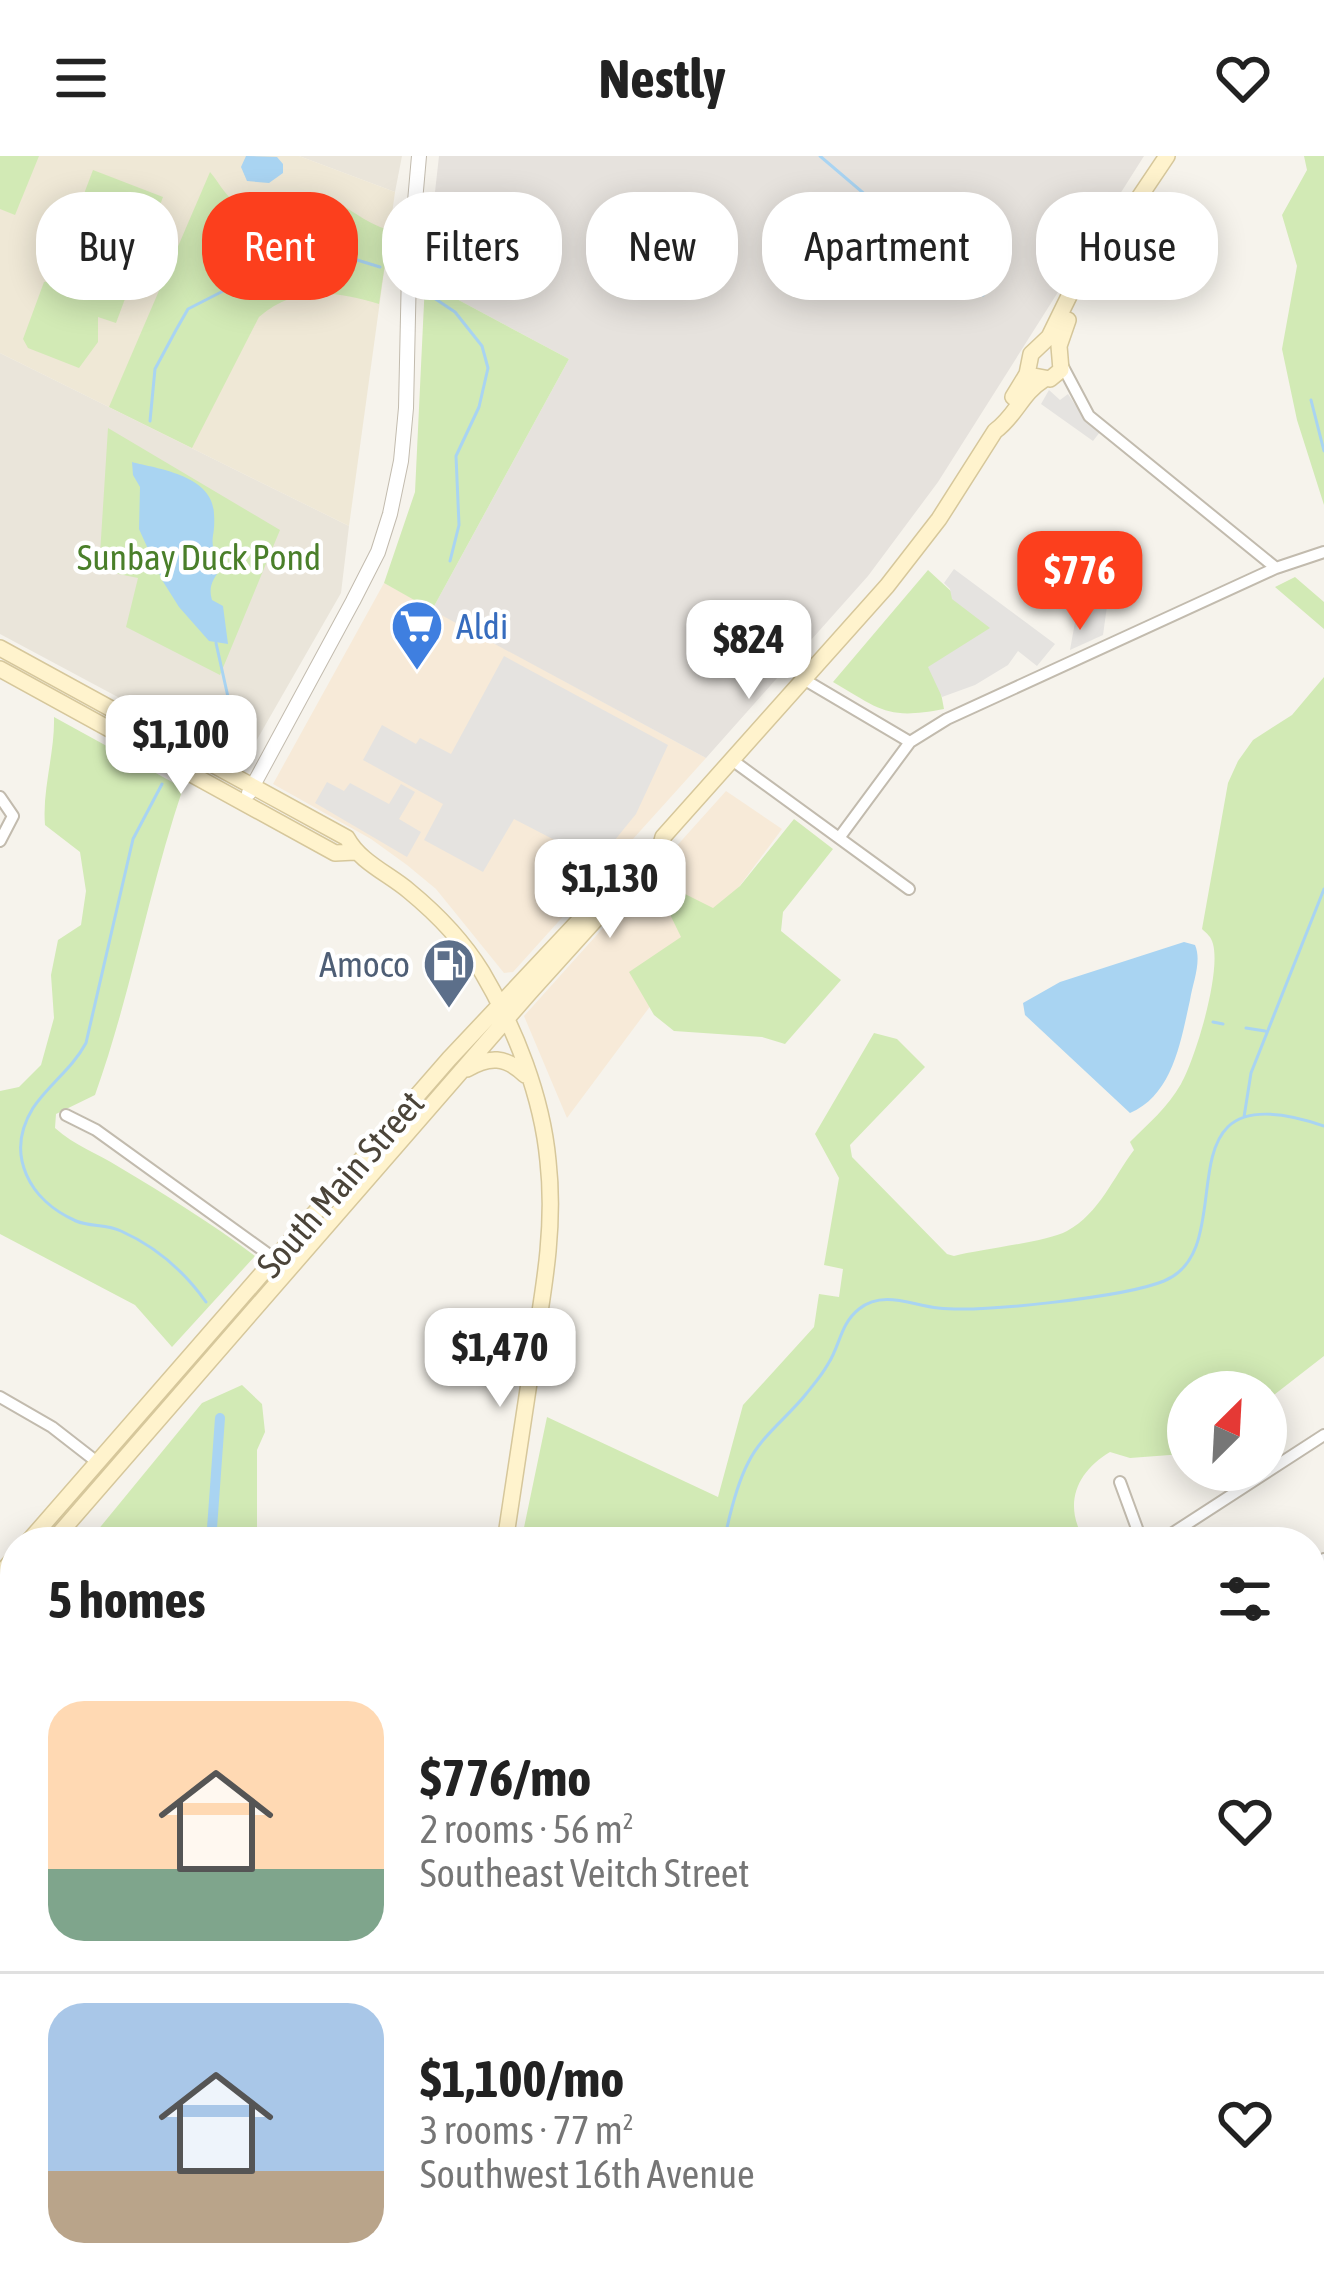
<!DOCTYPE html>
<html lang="en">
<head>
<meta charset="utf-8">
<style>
  :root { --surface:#fff; --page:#f2f2f2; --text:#222; --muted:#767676; --line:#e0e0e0; --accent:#fc3f1d }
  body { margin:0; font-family:"Asap Condensed",sans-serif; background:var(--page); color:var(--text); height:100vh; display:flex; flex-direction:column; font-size:45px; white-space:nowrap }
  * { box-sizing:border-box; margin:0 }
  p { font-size:39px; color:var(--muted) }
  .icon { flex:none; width:66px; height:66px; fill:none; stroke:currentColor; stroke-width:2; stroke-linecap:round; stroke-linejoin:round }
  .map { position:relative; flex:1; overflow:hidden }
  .sheet { position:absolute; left:0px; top:1371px; width:1326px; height:771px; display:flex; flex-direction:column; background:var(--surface); border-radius:48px 48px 0 0; box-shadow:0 6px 30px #0003 }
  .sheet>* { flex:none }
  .banner { position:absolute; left:36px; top:36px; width:1254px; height:108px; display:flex; gap:24px }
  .needle { width:78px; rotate:24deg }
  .fabs { position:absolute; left:1167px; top:1215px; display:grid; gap:24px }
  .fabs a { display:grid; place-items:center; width:120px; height:120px; border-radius:50%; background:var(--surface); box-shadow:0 6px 30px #0003; font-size:60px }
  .price { position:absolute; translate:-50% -102px; padding:0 27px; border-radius:24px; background:#fff; color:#222; font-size:39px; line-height:78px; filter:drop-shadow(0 3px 6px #0008) }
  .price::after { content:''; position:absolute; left:50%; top:72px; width:36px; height:27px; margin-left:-18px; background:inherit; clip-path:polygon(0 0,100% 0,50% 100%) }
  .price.active { background:var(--accent); color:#fff }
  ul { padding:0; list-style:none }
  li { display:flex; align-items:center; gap:36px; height:300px; padding:0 48px }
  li+li { border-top:3px solid var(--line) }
  li span { display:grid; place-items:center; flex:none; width:336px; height:240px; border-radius:36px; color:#555 }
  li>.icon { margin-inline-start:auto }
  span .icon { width:144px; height:144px; fill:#fffc; stroke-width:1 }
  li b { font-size:51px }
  h2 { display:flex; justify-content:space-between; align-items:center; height:144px; padding:0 48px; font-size:51px }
  .chip { padding:0 42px; border-radius:48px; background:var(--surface); box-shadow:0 6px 30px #0003; font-size:42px; line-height:108px }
  .chip.active { background:var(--accent); color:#fff }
  header { display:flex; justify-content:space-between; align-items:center; height:156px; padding:0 48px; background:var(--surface); font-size:54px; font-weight:700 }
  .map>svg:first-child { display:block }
  .residential { fill:#eae5da }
  .commercial { fill:#f7ead8 }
  .industrial { fill:#e6e2dd }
  .education { fill:#efe8d6 }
  .green { fill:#d2eab5 }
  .parking { fill:#e5e3e0 }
  .water { fill:#a9d4f2 }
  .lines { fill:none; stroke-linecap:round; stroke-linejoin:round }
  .stream { stroke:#a9d4f2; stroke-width:3 }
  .canal { stroke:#a9d4f2; stroke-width:10 }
  .minor-casing { stroke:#c2bbae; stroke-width:14 }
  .tertiary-casing { stroke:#c2bbae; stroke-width:16 }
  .secondary-casing { stroke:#d6c79b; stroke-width:18 }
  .trunk-casing { stroke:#e0a43c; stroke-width:21 }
  .minor { stroke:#fff; stroke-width:10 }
  .tertiary { stroke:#fff; stroke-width:14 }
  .secondary { stroke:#fff3cd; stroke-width:15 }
  .trunk { stroke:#ffd985; stroke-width:18 }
  .labels { text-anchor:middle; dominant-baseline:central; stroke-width:9; stroke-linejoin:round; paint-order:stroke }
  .park-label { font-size:36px; fill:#4a7f2a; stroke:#fff }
  .shop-label { font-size:36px; fill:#366cbe; stroke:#fff; text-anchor:start }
  .service-label { font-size:36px; fill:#4e5e75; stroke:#fff; text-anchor:end }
  .street-label { font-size:36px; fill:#4b4439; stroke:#fff }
</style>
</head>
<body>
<header><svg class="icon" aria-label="menu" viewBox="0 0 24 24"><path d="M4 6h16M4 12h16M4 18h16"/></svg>Nestly<svg class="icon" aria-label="heart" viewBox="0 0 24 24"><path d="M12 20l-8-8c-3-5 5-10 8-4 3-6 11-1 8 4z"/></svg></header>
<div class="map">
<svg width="1324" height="2140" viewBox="0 0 1324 2140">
  <rect width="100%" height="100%" fill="#f6f3ec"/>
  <!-- residential -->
  <path class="residential" d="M299 0H402L395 36Z
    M0 197 349 370 341 437 243 608 0 478Z"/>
  <!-- commercial -->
  <path class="commercial" d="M384 427 706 602 513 816 504 817 436 733 407 709 371 683 273 628Z
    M726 635 782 673 567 962 524 860Z"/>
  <!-- industrial -->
  <path class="industrial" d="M439 0H1144L938 326 868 420 706 602 432 454 569 203 425 126Z"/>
  <!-- education -->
  <path class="education" d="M0 0H299L395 36 349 370 0 197Z"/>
  <!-- green -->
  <path class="green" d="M0 0H39L15 59 0 53Z
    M1304 0H1324V349L1297 264 1282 193 1297 110 1282 59 1307 14Z
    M93 14 163 41 116 167 98 161V186L79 212 28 192 23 183 44 126 51 125Z
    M210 16C218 25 224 38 234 45 266 68 290 28 323 40 347 48 364 68 390 74L379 148C335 135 296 129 259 161L192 292 109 251Z
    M425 126 569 203 432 454 384 427 415 336Z
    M108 272 280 374 220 519 126 471 138 422 99 414Z
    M928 414 991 472 940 532 944 553C887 564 881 554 833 526Z
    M1295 421 1324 446V473L1275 431Z
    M1324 521V1200L1266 1245V1236H1188V1295L1183 1298 1130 1302 1110 1296C1076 1316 1062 1350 1086 1386H521L547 1261 718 1341 743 1249 814 1171 819 1138 839 1141 843 1113 824 1109 839 1022 815 978 874 877 897 883 925 911 850 989 852 1001 947 1098 954 1100C981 1093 1047 1086 1067 1075 1099 1058 1114 1020 1134 994L1130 986C1148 968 1168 951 1181 928 1196 901 1221 817 1213 788 1211 780 1207 778 1202 773L1228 627 1238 605 1253 584 1292 559Z
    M54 561 183 632C149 733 131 838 95 939L56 958 55 972C75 990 97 997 119 1011 166 1039 211 1067 255 1100L172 1191 135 1149 0 1078V935L19 931 41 909 54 862 51 819 58 784 81 769 86 735 80 696 45 669C42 633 55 597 54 561Z
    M794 663 833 693 783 756 781 775 841 824 785 888 762 881 674 875 654 859 629 816 681 781 658 734 663 727 713 752 740 730Z
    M242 1229 262 1248 265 1276 257 1294V1373L252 1386H88L202 1247Z
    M15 1471V1742L0 1753V1488Z
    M15 1994V2127H293L305 2140H0V2020Z
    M1311 2096 1324 2102V2140H703L719 2127H1311Z"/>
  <!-- parking -->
  <path class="parking" d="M1049 234 1060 244 1068 238 1083 261 1100 276 1093 285 1041 248Z
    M954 413 1055 488 1037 510 1018 495 1008 509 975 529 942 541 928 511 990 472 952 443 950 433 944 427Z
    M1081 433 1109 436 1103 479 1070 494Z
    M504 500 668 589 636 658 597 706 514 663 483 716 424 684 443 648 363 604 382 569 416 588 420 582 451 598Z
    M327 626 344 635 350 627 389 648 401 628 415 636 399 663 421 676 407 701 315 647Z"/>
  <!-- water -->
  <path class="water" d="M246 0 277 1 283 8V17L269 27 247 25 241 11Z
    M132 306C158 313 213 319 214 358 216 386 206 380 221 412 213 424 208 430 212 444L223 450 228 488 209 485 179 451 162 424 139 373 140 331 133 319Z
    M1184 786 1195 789C1202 805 1193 826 1190 844 1181 884 1173 939 1130 957L1025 859 1023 847 1060 826Z"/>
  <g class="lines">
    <!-- stream -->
    <path class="stream" d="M820 0 983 139
      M242 83 274 99H341L380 111
      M431 140 455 156 482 190 488 212 479 251 456 300 459 369 450 405
      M1311 244 1324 295
      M150 265 155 213 176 174 188 153 231 131 236 117 234 101 249 57
      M216 487 228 541
      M162 628 133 683 86 887C72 913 48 929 33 952 4 999 30 1045 76 1065 90 1071 107 1068 121 1075 157 1091 184 1115 206 1146
      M1213 866 1223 868
      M1246 872 1265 875
      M1244 961 1251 917 1324 733
      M724 1386C729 1361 736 1330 748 1307 761 1280 788 1261 806 1238 814 1228 822 1219 828 1208 840 1190 840 1168 859 1153 883 1134 911 1149 938 1152 981 1157 1125 1141 1164 1125 1248 1091 1149 910 1324 970
      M0 1774 15 1762
      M900 2127 903 2140"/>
    <!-- canal -->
    <path class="canal" d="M211 1386 220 1262"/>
    <!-- minor casing -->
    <g class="minor-casing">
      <path id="minor" d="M1062 209 1089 260 1276 412
        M805 524 910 586
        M732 604 909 733
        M0 641 13 660 0 685
        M839 682 910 586 947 563 1276 412 1324 396
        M66 959 96 974 275 1103
        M0 1241 52 1271 97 1306
        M1120 1326 1142 1386
        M1159 1386 1324 1279
        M1311 1412 1324 1403
        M1311 1820 1324 1814
        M1311 2009 1324 2003"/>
    </g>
    <!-- tertiary casing -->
    <g class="tertiary-casing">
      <path id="tertiary" d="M249 637 353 445 378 396 390 358 401 305 406 252 409 114 419 0"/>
    </g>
    <!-- secondary casing -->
    <g class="secondary-casing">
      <path id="secondary" d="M1034 220 1050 223 1061 214 1059 190 1068 164
        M1013 241 1027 218 1031 198 1049 181 1071 136 1081 128 1167 0
        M0 492 347 682C360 706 389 718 409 735 437 758 463 785 482 816 515 872 542 940 548 1005 555 1067 545 1126 535 1187 525 1253 515 1320 505 1386
        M0 513 335 697 355 696
        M467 913C489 900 506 900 525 919
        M28 1386 449 903 589 754
        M52 1386 530 836 660 692 663 681 887 430 939 363 995 275C1015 261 1022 237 1043 224
        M0 1418 15 1401
        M0 1446 15 1429"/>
    </g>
    <!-- trunk casing -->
    <g class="trunk-casing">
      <path id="trunk" d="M1311 1647 1324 1641
        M1311 1668 1324 1662
        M639 2140 655 2127
        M670 2140 687 2127"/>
    </g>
    <!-- minor -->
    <use href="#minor" class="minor"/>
    <!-- tertiary -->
    <use href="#tertiary" class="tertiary"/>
    <!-- secondary -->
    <use href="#secondary" class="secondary"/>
    <!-- trunk -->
    <use href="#trunk" class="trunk"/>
  </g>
  <!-- icons -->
  <defs>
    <g id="supermarket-pin" transform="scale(2.7)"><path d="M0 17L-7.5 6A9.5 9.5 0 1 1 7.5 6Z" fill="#3f7fe0" stroke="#fff"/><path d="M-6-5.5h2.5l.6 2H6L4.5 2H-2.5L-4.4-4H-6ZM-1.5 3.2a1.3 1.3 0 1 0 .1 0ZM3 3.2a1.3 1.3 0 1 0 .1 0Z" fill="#fff"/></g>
    <g id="fuel-pin" transform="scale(2.7)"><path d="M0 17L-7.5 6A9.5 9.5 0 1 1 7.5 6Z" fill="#5c6f8a" stroke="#fff"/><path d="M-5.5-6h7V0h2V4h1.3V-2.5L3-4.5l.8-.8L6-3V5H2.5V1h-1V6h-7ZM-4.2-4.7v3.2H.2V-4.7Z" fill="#fff"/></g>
  </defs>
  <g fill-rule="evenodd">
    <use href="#supermarket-pin" x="417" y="470"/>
    <use href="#fuel-pin" x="449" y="808"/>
  </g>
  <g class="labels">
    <!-- park labels -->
    <g class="park-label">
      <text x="199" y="401">Sunbay Duck Pond</text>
    </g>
    <!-- shop labels -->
    <g class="shop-label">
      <text x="456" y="470">Aldi</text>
    </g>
    <!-- service labels -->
    <g class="service-label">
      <text x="410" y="808">Amoco</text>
    </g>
    <!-- street labels -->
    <g class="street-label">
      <text transform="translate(340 1028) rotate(-49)">South Main Street</text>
    </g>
  </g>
</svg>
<div class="fabs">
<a><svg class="needle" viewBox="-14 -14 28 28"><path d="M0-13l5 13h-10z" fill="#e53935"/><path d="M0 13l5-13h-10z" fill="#767676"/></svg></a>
</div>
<b class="price active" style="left:1080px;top:477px">$776</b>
<b class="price" style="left:749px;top:546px">$824</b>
<b class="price" style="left:181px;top:641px">$1,100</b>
<b class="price" style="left:610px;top:785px">$1,130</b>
<b class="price" style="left:500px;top:1254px">$1,470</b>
<div class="banner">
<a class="chip">Buy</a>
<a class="chip active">Rent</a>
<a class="chip">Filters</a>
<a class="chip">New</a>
<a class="chip">Apartment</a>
<a class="chip">House</a>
</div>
<section class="sheet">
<h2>5 homes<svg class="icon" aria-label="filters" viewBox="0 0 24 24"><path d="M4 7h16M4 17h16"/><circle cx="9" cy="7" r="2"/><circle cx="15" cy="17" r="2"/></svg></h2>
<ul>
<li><span style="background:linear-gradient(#ffd9b3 70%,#7fa58c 0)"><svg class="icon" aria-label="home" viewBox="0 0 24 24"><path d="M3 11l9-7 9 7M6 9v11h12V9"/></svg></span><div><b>$776/mo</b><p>2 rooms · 56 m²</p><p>Southeast Veitch Street</p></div><svg class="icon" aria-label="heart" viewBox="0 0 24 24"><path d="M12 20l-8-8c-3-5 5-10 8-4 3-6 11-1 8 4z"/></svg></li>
<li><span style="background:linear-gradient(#a9c7e8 70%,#b9a48a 0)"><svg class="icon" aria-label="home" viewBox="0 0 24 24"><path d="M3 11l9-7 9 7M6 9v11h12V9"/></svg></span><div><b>$1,100/mo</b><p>3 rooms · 77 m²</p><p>Southwest 16th Avenue</p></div><svg class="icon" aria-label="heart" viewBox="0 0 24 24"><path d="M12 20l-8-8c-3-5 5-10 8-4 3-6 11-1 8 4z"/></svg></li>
</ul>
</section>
</div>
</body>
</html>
